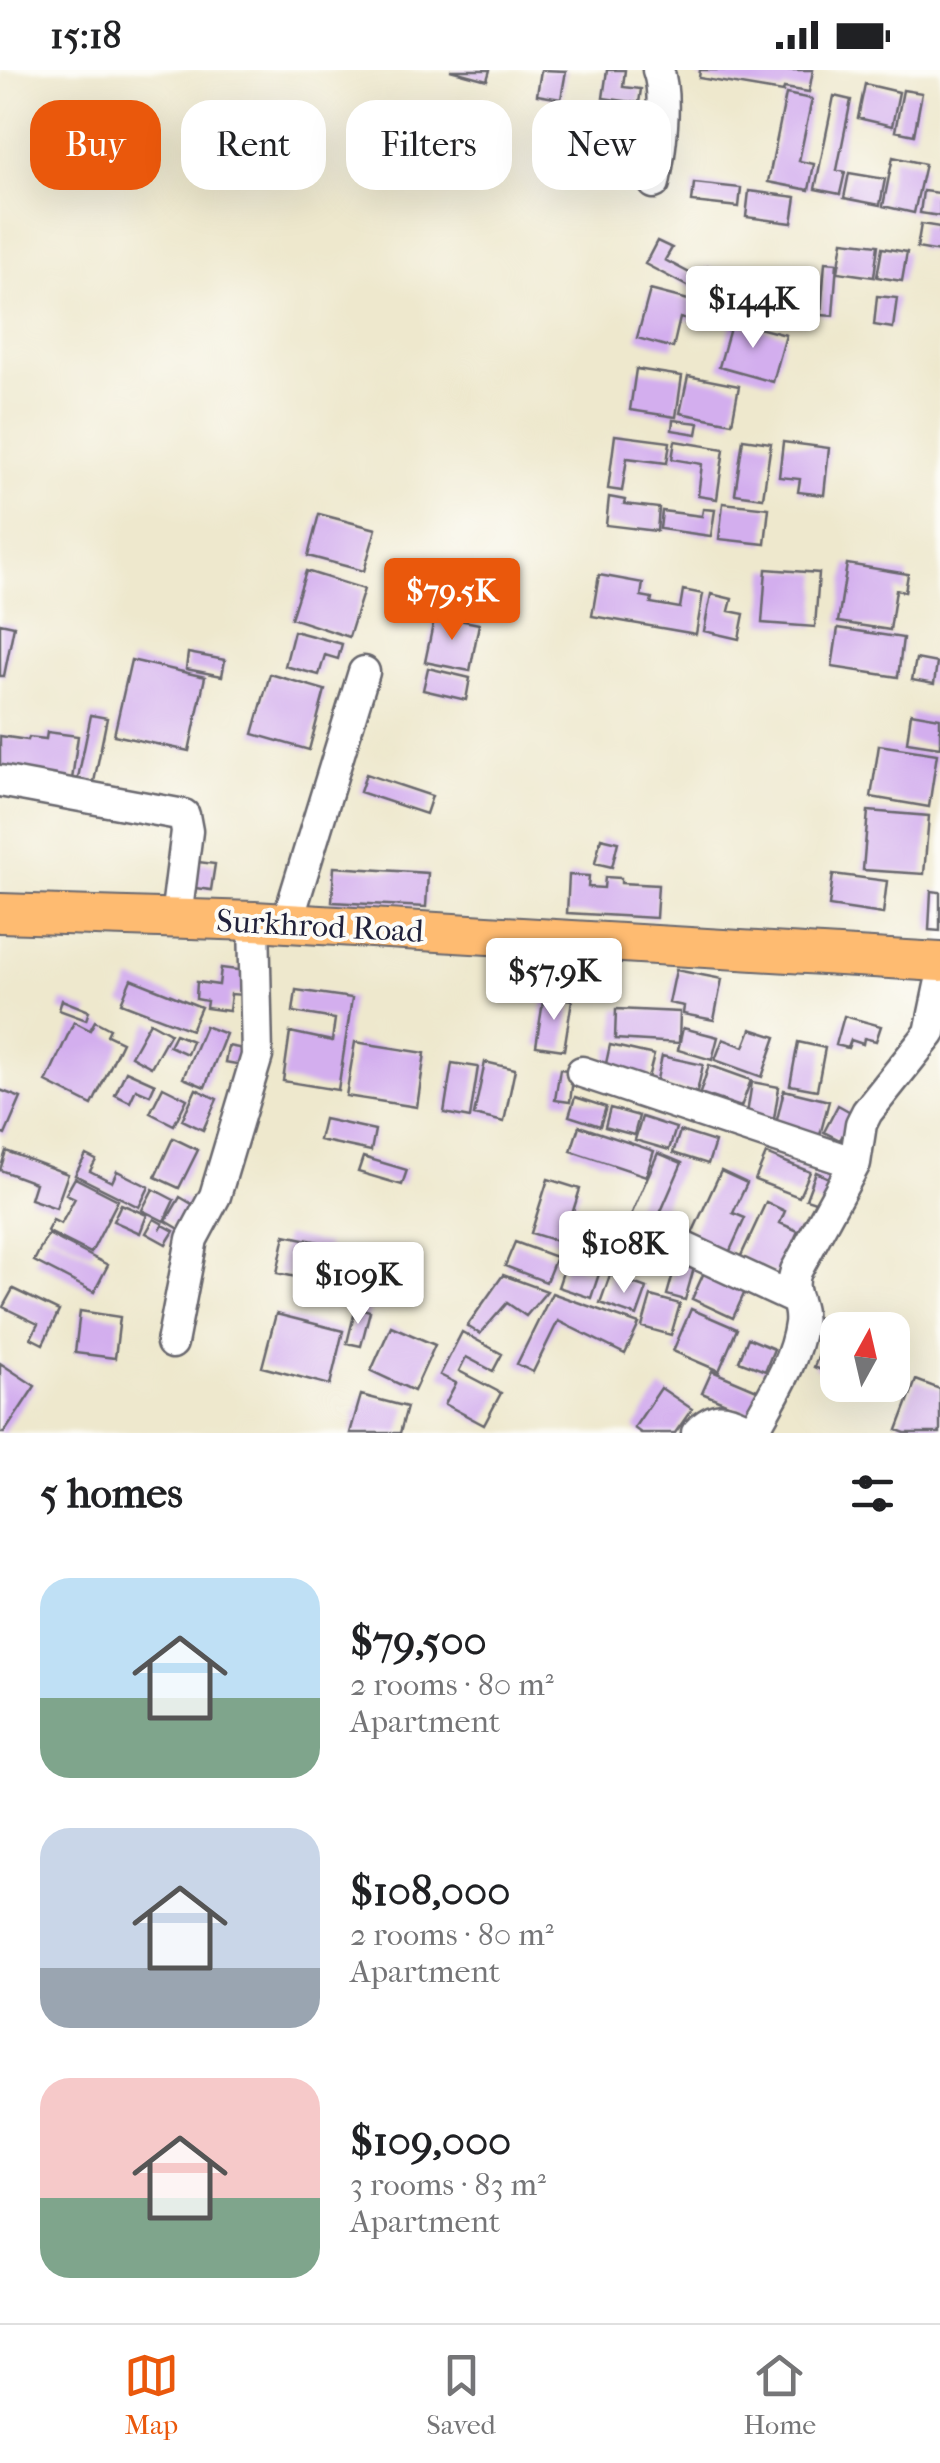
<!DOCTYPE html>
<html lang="en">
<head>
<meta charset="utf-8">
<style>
  :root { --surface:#fff; --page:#f2f2f2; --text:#202124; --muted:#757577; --line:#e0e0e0; --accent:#ea580c }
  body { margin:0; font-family:"IM FELL French Canon",serif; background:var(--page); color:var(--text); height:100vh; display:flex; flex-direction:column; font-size:38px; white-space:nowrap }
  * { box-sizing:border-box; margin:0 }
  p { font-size:32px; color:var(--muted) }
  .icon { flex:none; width:55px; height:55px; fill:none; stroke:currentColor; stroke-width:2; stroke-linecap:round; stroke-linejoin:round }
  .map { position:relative; height:1363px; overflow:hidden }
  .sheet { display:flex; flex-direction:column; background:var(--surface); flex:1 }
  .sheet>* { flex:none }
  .banner { position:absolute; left:30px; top:30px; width:880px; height:90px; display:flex; gap:20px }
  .needle { width:65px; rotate:8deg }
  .tools { position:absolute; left:820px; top:1242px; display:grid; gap:20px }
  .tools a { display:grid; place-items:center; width:90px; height:90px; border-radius:20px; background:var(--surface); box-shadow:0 10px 40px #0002; font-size:50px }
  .price { position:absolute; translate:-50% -85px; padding:0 22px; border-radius:10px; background:#fff; color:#222; font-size:32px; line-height:65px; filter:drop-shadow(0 2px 5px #0008) }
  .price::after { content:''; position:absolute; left:50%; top:60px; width:30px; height:22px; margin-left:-15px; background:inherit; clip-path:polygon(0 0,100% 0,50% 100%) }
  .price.active { background:var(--accent); color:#fff }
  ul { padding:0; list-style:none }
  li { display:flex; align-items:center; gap:30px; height:250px; padding:0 40px }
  li span { display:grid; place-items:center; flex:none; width:280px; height:200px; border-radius:30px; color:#555 }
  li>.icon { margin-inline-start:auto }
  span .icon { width:120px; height:120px; fill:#fffc; stroke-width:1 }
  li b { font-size:42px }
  h2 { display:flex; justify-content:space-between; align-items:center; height:120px; padding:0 40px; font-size:42px }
  .tag { padding:0 35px; border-radius:30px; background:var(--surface); box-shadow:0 10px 40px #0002; font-size:35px; line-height:90px }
  .tag.active { background:var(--accent); color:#fff }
  .status { display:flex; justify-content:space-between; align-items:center; height:70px; padding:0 50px; background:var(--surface); direction:ltr }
  .status svg { height:28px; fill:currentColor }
  .tabs { display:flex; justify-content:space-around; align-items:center; height:140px; border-top:2px solid var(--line); background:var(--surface); font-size:28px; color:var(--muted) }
  .tabs a { display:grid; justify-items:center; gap:5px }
  .tabs .active { color:var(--accent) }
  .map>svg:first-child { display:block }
  .building { fill:#d3aeee }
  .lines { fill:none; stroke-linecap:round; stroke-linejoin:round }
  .minor-casing { stroke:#69676e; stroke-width:35 }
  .major-casing { stroke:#69676e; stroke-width:42 }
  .minor { stroke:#fff; stroke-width:30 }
  .major { stroke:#febb71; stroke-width:38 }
  .labels { text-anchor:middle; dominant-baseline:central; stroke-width:8; stroke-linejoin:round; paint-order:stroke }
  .street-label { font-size:32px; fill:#22223b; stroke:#fdfcf7 }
</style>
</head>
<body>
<div class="status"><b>15:18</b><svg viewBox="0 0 49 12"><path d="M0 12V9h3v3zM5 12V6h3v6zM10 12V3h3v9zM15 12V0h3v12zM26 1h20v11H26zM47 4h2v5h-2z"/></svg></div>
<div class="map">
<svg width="940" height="1363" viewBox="0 0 940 1363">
  <rect width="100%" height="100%" fill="#fdfcf7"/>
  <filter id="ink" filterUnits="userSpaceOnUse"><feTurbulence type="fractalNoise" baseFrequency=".01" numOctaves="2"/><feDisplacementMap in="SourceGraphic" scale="20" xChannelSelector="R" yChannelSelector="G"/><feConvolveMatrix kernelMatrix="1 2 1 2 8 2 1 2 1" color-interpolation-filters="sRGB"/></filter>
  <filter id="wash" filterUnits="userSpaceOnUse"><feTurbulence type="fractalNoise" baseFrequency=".0048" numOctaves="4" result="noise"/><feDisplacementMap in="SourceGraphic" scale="40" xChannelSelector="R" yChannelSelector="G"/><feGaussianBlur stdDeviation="2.25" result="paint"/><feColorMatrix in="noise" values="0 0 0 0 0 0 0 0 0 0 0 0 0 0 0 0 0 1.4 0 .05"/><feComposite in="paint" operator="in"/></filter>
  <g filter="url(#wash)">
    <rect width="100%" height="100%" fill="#eee8cd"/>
    <g id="blocks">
      <!-- building -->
      <path class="building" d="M450 0H490L487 10Z
        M541 0 566 1 561 29 537 25Z
        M607 0H625L623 17 641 19 639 33 603 28Z
        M700 0H813L809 22 784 18 783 22 699 8Z
        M865 14 899 22 892 56 858 48Z
        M903 20 922 23 914 65 895 61Z
        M786 24 812 29 799 91 814 94 809 120 768 112Z
        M834 26 851 30 837 100 845 102 840 124 815 119Z
        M893 87 925 94 914 143 883 136Z
        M849 103 885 109 880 135 844 128Z
        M694 113 741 118 739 137 692 132Z
        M749 121 796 127 792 153 746 147Z
        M923 121 940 123V146L920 143Z
        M921 154 940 157V182L917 178Z
        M657 171 672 178 665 190 701 209 708 197 718 203 706 226 645 194Z
        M843 171 878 175 874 207 838 202Z
        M882 178 907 182 902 211 877 207Z
        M825 192 837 193 833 246 821 245Z
        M650 220 696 232 691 251 680 248 673 278 637 268Z
        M877 226 897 228 893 258 874 255Z
        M732 251 786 265 773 312 719 297Z
        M636 299 682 306 676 347 630 340Z
        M688 306 739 316 732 353 680 343Z
        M673 350 699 353 697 364 672 360Z
        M615 365 670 372 667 393 627 388 622 421 608 419Z
        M743 369 771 373 763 428 735 424Z
        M675 371 724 379 717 429 698 426 702 394 672 389Z
        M783 372 829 378 824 425 798 422 800 409 779 407Z
        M609 427 625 430 624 434 659 438 657 461 606 455Z
        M723 433 769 438 765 474 719 469Z
        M703 439 715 440 711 466 660 459 662 441 702 446Z
        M319 444 376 459 364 501 308 486Z
        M847 494 908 504 905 522 896 520 890 560 838 552Z
        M766 499 819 503 815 557 762 553Z
        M306 501 364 519 349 567 291 548Z
        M599 505 643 513 641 526 652 528 651 533 680 538 683 520 703 524 696 564 592 546Z
        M711 524 732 529 729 541 744 544 739 569 704 561Z
        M435 545 479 554 470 601 425 592Z
        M0 553 14 556 4 606H0Z
        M838 558 903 568 898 607 832 597Z
        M294 561 342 574 338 589 325 585 319 605 285 596Z
        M188 583 225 590 222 606 186 599Z
        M916 589 937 593 934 614 912 610Z
        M131 590 205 607 189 681 114 665Z
        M428 598 470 608 466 630 423 620Z
        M270 604 325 620 309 680 253 664Z
        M911 643 940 648V677L907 672Z
        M91 645 107 648 94 712 78 708Z
        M47 662 78 666 71 717 0 708V666L28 670 29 667 46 669Z
        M879 675 937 684 929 737 871 727Z
        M366 704 432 726 426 744 360 722Z
        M868 741 929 746 924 804 863 800Z
        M601 768 618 772 612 797 595 793Z
        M190 791 215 794 211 820 187 817Z
        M334 797 428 803 426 837 332 832Z
        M833 804 887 811 883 844 829 836Z
        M569 805 589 806 588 817 604 818 605 807 621 808V813L658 815 656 848 567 843Z
        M931 821 940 822V861L929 860Z
        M221 898 246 901 243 925 231 924 229 941 206 938 207 931 196 929 197 912 219 915Z
        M676 900 722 909 714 950 683 944 684 936 669 933Z
        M131 909 201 937 191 960 121 933Z
        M296 920 352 928 338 1020 283 1011 290 962 332 971 335 949 293 942Z
        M544 925 572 930 564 980 536 976Z
        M62 930 89 941 86 950 59 940Z
        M616 939 680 942 679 973 615 969Z
        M844 946 881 956 876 971 864 968 863 974 851 970 848 978 836 975Z
        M95 951 110 959 107 965 122 972 92 1035 46 1012 74 952 90 960Z
        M150 952 170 963 151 997 131 986Z
        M205 956 226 964 205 1017 183 1008Z
        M683 958 718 967 712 990 678 980Z
        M751 959 776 967 762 1007 715 990 723 969 744 977Z
        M175 964 192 971 187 984 169 976Z
        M355 972 425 983 417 1037 346 1026Z
        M798 972 825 978 817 1020 790 1015Z
        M610 975 654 985 648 1008 605 998Z
        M228 976 244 979 242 995 225 992Z
        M662 986 703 995 697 1022 656 1014Z
        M485 992 515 999 504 1052 474 1045Z
        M452 993 478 997 470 1048 444 1043Z
        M709 995 751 1010 741 1037 700 1023Z
        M560 999 574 1001 570 1032 555 1030Z
        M126 1001 155 1014 150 1025 136 1019 130 1032 115 1025Z
        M752 1012 779 1017 774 1049 747 1044Z
        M163 1017 187 1029 174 1055 150 1043Z
        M196 1019 217 1029 203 1060 182 1050Z
        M0 1020 21 1028 5 1065 0 1063Z
        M784 1020 829 1031 820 1065 776 1054Z
        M575 1027 606 1037 600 1056 569 1046Z
        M838 1035 854 1044 840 1070 824 1062Z
        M610 1038 639 1046 634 1065 605 1057Z
        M642 1047 676 1058 669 1080 635 1070Z
        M324 1049 375 1060 371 1081 319 1070Z
        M579 1056 654 1081 646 1106 571 1081Z
        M680 1061 715 1072 708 1094 673 1083Z
        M173 1068 198 1080 179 1118 155 1107Z
        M6 1081 68 1104 56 1138 30 1129 35 1113 0 1100Z
        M658 1083 682 1093 649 1169 625 1159Z
        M766 1084 810 1102 799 1127 755 1110Z
        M86 1085 96 1090 90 1101 112 1112 117 1101 149 1117 139 1137 75 1105Z
        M363 1087 407 1100 402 1115 358 1102Z
        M721 1101 747 1113 733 1143 745 1148 728 1185 690 1168Z
        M816 1102 835 1111 827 1136 806 1129Z
        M75 1108 118 1130 91 1183 47 1161 53 1150 61 1154 75 1128 66 1124Z
        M548 1109 580 1119 563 1173 531 1163Z
        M153 1119 174 1130 164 1151 142 1140Z
        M180 1127 197 1137 183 1161 166 1151Z
        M766 1132 785 1141 780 1153 798 1161 778 1205 740 1188Z
        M121 1134 147 1145 140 1163 113 1151Z
        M154 1149 163 1154 160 1160 163 1155 174 1161 166 1174 146 1163Z
        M48 1164 108 1195 94 1222 34 1191Z
        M285 1165 328 1174 320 1212 277 1203Z
        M515 1172 556 1187 546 1212 505 1196Z
        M613 1174 630 1182 621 1201 604 1194Z
        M335 1180 368 1189 359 1222 326 1213Z
        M657 1183 695 1194 685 1230 667 1225 674 1200 654 1194Z
        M566 1193 599 1204 591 1228 558 1217Z
        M707 1196 748 1215 733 1248 692 1229Z
        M503 1205 547 1221 526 1246 507 1233 480 1264 467 1256Z
        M610 1205 647 1218 637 1246 600 1233Z
        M13 1219 59 1241 43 1274 31 1268 38 1254 3 1237Z
        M552 1223 639 1254 625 1284 558 1251 533 1302 517 1294Z
        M651 1226 680 1234 671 1265 642 1257Z
        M356 1237 370 1241 361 1276 347 1273Z
        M691 1239 737 1259 719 1301 673 1281Z
        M80 1241 120 1247 115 1288 75 1283Z
        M276 1244 343 1261 330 1315 262 1297Z
        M391 1256 435 1275 414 1321 371 1301Z
        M462 1262 502 1284 493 1301 466 1287 459 1301 501 1323 484 1355 445 1334 456 1313 440 1305Z
        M748 1268 774 1279 765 1301 739 1291Z
        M822 1277 838 1284V1307L814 1297Z
        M0 1293 35 1316 4 1363H0Z
        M712 1301 764 1323 754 1345 702 1323Z
        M916 1310 940 1319V1363H905L897 1360Z
        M661 1318 692 1339 675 1363H641L634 1358Z
        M361 1325 407 1337 400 1363H350Z"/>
    </g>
  </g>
  <g filter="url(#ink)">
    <use href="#blocks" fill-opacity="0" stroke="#69676e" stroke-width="2.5"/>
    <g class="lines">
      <!-- minor casing -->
      <g class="minor-casing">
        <path id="minor" d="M654 113C660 84 668 27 658 0
          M0 711 184 745 187 761 176 848
          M287 853 364 602
          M582 1002 855 1093
          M683 1177 797 1230
          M172 1273 192 1169 215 1126 257 986 254 851
          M697 1363C719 1340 728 1351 753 1361
          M752 1363C770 1329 795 1293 800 1254 803 1232 788 1224 796 1201L855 1093 861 1054 867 1042 930 963 940 915"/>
      </g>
      <!-- major casing -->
      <g class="major-casing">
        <path id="major" d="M0 843 254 851 940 892"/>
      </g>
      <!-- minor -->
      <use href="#minor" class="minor"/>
      <!-- major -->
      <use href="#major" class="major"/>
    </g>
  </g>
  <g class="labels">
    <!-- street labels -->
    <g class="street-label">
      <text transform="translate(320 856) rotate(3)">Surkhrod Road</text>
    </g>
  </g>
</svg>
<div class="tools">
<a><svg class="needle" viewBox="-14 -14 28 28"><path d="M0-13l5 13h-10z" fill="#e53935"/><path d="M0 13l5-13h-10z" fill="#757577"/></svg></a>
</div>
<b class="price" style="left:753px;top:281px">$144K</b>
<b class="price active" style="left:452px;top:573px">$79.5K</b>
<b class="price" style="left:554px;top:953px">$57.9K</b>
<b class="price" style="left:624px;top:1226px">$108K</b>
<b class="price" style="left:358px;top:1257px">$109K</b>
<div class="banner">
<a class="tag active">Buy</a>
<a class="tag">Rent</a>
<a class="tag">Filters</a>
<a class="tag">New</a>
</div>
</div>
<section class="sheet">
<h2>5 homes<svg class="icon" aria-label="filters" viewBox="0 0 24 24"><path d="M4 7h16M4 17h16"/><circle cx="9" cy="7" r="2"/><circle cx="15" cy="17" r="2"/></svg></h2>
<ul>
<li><span style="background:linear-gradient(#bfe0f5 60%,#7fa58c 0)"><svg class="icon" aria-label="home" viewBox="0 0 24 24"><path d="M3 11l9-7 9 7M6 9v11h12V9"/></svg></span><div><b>$79,500</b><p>2 rooms · 80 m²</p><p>Apartment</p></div></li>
<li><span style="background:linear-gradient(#c9d6e8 70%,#9aa5b1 0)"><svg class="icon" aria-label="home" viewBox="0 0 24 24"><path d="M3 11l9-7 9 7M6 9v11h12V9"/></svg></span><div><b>$108,000</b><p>2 rooms · 80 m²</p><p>Apartment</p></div></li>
<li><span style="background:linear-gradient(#f6c9c9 60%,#7fa58c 0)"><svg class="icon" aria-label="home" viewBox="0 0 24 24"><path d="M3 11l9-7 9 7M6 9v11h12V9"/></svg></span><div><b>$109,000</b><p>3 rooms · 83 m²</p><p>Apartment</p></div></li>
</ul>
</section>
<nav class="tabs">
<a class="active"><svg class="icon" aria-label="map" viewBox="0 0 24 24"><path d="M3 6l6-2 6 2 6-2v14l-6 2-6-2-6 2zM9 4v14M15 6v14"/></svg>Map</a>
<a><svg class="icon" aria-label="saved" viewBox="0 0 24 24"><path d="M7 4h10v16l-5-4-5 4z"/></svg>Saved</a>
<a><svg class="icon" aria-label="home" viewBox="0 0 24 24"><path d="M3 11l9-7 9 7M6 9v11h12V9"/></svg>Home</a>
</nav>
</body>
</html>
